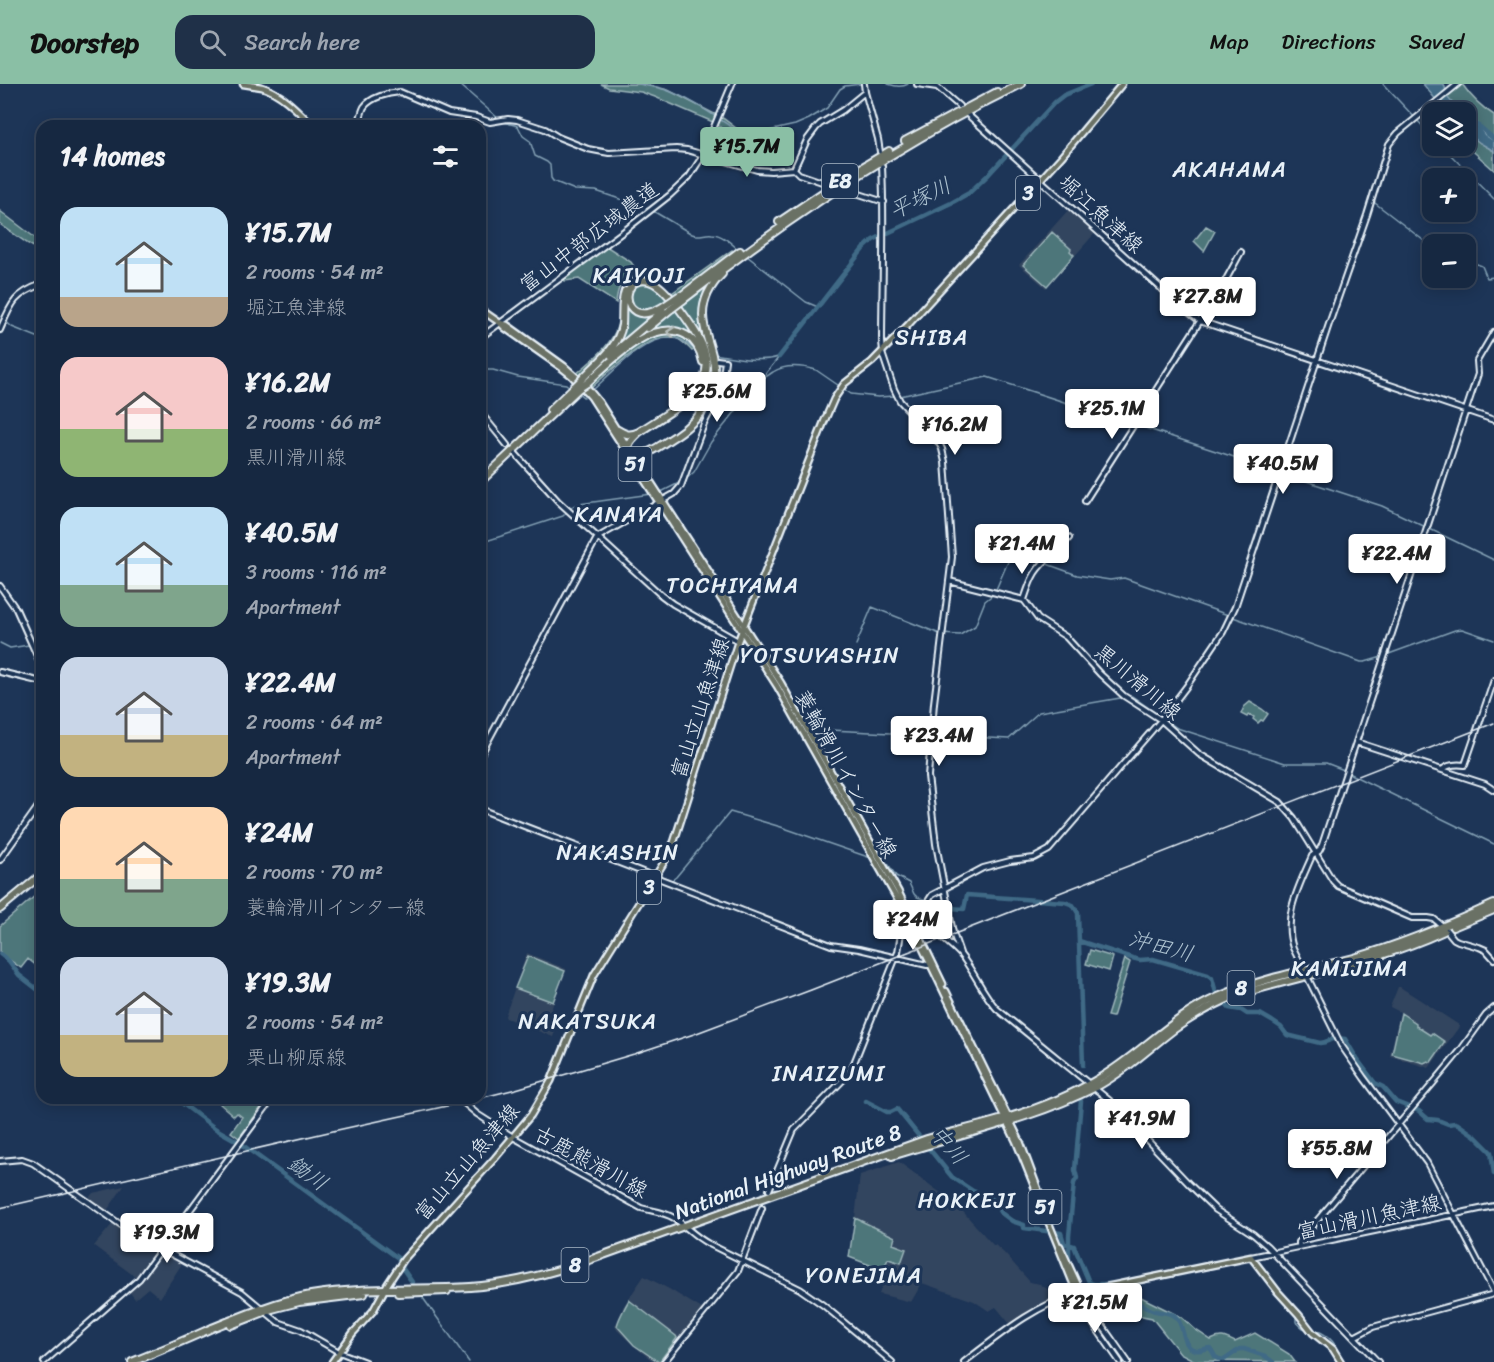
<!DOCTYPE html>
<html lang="en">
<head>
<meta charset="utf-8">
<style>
  :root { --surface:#162841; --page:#1f3048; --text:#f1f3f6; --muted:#9ea6b1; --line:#35445a; --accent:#8abfa5 }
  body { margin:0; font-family:Sriracha,"Klee One",sans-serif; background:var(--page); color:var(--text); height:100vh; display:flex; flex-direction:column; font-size:22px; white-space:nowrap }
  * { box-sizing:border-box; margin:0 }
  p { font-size:20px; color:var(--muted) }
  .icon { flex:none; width:33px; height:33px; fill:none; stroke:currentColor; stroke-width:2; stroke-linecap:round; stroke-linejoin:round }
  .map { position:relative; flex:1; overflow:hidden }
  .sheet { position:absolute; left:36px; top:36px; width:450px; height:984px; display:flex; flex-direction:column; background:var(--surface); border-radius:18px; box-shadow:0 3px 15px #0003,0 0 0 2px var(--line) }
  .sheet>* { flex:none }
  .fabs { position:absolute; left:1422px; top:18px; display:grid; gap:12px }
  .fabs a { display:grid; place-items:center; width:54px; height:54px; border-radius:12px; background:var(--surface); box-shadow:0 3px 15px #0003,0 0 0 2px var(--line); font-size:30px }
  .price { position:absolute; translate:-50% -51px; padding:0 14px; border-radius:6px; background:#fff; color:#222; font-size:20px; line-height:39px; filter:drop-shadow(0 2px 3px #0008) }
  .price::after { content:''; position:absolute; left:50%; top:36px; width:18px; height:14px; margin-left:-9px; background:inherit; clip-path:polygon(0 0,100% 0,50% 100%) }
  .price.active { background:var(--accent); color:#111 }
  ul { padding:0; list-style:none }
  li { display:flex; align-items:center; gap:18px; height:150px; padding:0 24px }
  li span { display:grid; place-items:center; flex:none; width:168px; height:120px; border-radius:18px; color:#555 }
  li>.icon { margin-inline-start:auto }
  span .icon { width:72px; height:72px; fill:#fffc; stroke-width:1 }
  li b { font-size:26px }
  h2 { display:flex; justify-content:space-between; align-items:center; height:72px; padding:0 24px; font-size:26px }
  header { display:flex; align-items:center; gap:36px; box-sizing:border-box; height:84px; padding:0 30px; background:var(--accent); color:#111 }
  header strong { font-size:28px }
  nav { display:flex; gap:33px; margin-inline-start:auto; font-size:21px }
  .search { width:420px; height:54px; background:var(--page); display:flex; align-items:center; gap:15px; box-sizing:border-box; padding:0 21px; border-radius:18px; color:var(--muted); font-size:22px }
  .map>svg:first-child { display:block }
  .built { fill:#33455e }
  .green { fill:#4e767a; stroke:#9bb4b9; stroke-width:1.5 }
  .water { fill:#3f6a86; stroke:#83a0b4; stroke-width:1.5 }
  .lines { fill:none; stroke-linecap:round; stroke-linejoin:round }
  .stream { stroke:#83a0b4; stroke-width:1.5 }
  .river { stroke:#3f6a86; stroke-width:4.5 }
  .secondary-casing { stroke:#e8f1f8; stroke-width:8 }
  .primary-casing { stroke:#e8f1f8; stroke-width:9 }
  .highway-casing { stroke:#e8f1f8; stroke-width:10 }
  .secondary { stroke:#1d3557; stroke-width:4 }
  .primary { stroke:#6a7165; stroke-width:4.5 }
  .highway { stroke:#6a7165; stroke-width:6 }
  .rail { stroke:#e8f1f8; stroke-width:1.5 }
  .highway-bridge-casing { stroke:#e8f1f8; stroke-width:10; stroke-linecap:butt }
  .highway-bridge { stroke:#6a7165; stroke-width:6 }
  .oneway { stroke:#b6bebd }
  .labels { text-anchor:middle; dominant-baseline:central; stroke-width:6; stroke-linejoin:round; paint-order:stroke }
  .shield { fill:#1d3557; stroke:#abb9c8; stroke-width:1.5 }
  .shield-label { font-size:20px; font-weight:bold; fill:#e8f1f8 }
  .street-label { font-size:21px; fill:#e8f1f8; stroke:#1d3557 }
  .neighbourhood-label { font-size:22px; letter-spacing:1.5px; fill:#e8f1f8; stroke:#1d3557 }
  .water-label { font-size:22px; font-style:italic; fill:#adc2d0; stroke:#1d3557 }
</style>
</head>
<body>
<header>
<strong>Doorstep</strong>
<div class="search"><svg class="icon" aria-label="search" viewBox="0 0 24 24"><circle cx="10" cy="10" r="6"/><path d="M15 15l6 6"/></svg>Search here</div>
<nav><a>Map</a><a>Directions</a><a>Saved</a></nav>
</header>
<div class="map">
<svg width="1494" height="1278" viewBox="0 0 1494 1278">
  <rect width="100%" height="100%" fill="#1d3557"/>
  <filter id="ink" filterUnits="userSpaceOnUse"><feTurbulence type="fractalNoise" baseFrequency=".0167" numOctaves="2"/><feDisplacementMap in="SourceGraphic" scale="12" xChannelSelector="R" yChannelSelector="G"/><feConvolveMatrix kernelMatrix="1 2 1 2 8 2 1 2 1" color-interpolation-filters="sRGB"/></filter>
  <g filter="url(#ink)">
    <!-- built -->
    <path class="built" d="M1070 124 1096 148 1046 204 1019 181Z
      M527 869 566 885 548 934 558 939 553 953 506 934 505 932Z
      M1398 903H1400L1459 941V943L1429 984 1390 972 1400 928 1390 923Z
      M899 1078 957 1121 993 1161H995L1005 1170 1030 1198 1040 1200 1047 1205 1058 1208 1060 1212 1033 1224 1010 1240 996 1223 989 1227 974 1217 922 1199 911 1218 879 1210 887 1189 883 1187 895 1152 855 1134 860 1091Z
      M124 1102 106 1128 88 1115 93 1109Z
      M114 1138 123 1145 158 1165 159 1167 137 1194 94 1162Z
      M163 1168 183 1178 160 1214 148 1204 135 1215 128 1206Z
      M644 1192 669 1205 702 1225V1228L662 1278H654L634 1262 617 1246 615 1242 622 1229 623 1223Z"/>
    <!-- green -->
    <path class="green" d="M601 0H645L668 6 724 35 745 51 740 61 723 45 713 38 655 13 641 8 609 4Z
      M1462 0C1471 13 1481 23 1494 31V57L1485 51 1475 38 1466 32V28H1458L1448 15V11Z
      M1466 48 1480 59 1494 67V86L1466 61Z
      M0 127 42 159V168L27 159 0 140Z
      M1206 142 1215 147 1204 167 1194 157Z
      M1052 148 1071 165 1070 167 1074 171 1047 202 1023 181Z
      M606 162 631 178 637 187C622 192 617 204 616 219L579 195 565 197 562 195Z
      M732 166 734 169 674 212 672 209Z
      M638 190 648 191 656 194C643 190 630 192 624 205L618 248 609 263 580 292 576 290C590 278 607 265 615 248 625 226 610 203 638 190Z
      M713 195C699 217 698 230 704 254L681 220Z
      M638 198C654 199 658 204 668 216 656 226 642 231 630 220L629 208Z
      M625 210 630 226 654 230 616 261Z
      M676 224 696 255 700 264 690 253 658 245 641 252Z
      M659 249C677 250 684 250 694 266L692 267C688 263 684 258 678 255 651 244 610 288 591 304L588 300C610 282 631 258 659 249Z
      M1250 618 1262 625 1268 630 1263 637 1261 636 1258 639 1253 635 1254 633 1249 630 1247 633 1241 630 1244 623Z
      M42 806V886L28 875 21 884 0 869V842Z
      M1090 866 1113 873 1109 887 1086 880Z
      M528 872 565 887 553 918 515 904Z
      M1125 875 1130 878 1113 933H1112L1107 932Z
      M1401 929 1416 939V942L1430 951 1432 949 1445 958 1431 978 1428 977 1424 979 1392 970Z
      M225 1014H268L239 1054 231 1048 242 1033 237 1029 234 1032 220 1020Z
      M855 1134 895 1153 893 1160 906 1165 901 1179 888 1175 883 1186 849 1173Z
      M1124 1200 1128 1212H1139L1181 1233 1196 1246 1211 1256C1222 1250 1226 1254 1235 1258L1255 1249 1289 1270 1295 1278 1195 1277 1180 1269 1152 1234 1127 1229 1112 1221 1108 1205Z
      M629 1216 676 1252 677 1254 659 1278 634 1261 617 1242C618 1236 626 1221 629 1216Z"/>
    <!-- water -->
    <path class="water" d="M1423 0H1444L1448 14 1460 28H1446Z
      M1466 32 1475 37 1485 51 1494 57V67L1480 59 1466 48Z"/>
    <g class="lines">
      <!-- stream -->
      <path class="stream" d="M459 0 499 35
        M639 0C647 2 655 3 663 5 692 14 721 37 747 53L752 55 764 48 795 41 809 35 827 24 840 5 845 2 860 0
        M888 0C895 2 901 4 908 0
        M1383 0 1432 52
        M503 38 518 42 523 52 530 57 535 72 547 78 550 81 551 94 553 97 575 106 596 107 649 125
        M1442 62 1494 115
        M1375 119 1432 163
        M653 127 692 150C699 153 705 149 712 150 722 150 732 160 739 166
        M747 172 806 218 818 223
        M1466 176 1482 182 1487 194 1494 193
        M0 232 12 243 42 255
        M714 270C732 273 761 279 778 273
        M480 286H493L518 293 566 300 571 304
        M761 295C767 293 768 291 773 288 785 280 803 282 816 286L851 310 878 313 895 312
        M593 306C612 289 646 250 674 254 685 255 689 263 698 268
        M577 308 583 313 588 312
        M900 312 987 293 1132 340
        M1136 341 1277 387
        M1282 389 1382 422 1494 476
        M685 396 694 388 711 358 779 273
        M659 409 681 398
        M480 459 563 432 573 422 579 420 651 410
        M1233 533 1361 578H1365L1382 573
        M0 559 10 564 29 561
        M34 560H42
        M856 561 872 523 940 550 960 551 975 542 985 517 994 510 1010 473 1036 476 1077 491 1110 496 1124 494 1228 531
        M1386 571 1455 546 1462 545 1494 556
        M811 645 1009 655 1039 628 1132 612 1177 644 1285 679H1326L1344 686
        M1348 689 1494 760
        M480 723 666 795 672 796 676 793 730 728 781 743 871 774
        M884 779 888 780 896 792 909 799 914 810 917 813 947 823
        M423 1214 469 1278
        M1296 1231V1238L1303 1244 1309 1246
        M1313 1246C1325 1248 1336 1258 1338 1269"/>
      <!-- river -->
      <path class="river" d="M1466 35 1480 43 1494 55
        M779 273 863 165 873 156 951 119 969 109 989 90 1055 18 1064 11 1091 0
        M950 824 964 825 967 811 1065 818 1073 821 1078 829 1083 981
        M1079 857 1132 874 1140 876 1153 875 1208 891 1212 894 1216 909 1229 924 1241 926 1247 930H1260L1272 937 1281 943 1287 951 1320 959C1331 958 1330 952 1345 955L1357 975 1375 999 1383 1003 1396 1018 1419 1027 1428 1035 1438 1036 1448 1040 1455 1039 1458 1040 1475 1052 1491 1068 1494 1090
        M0 870 9 877 19 891 42 909
        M175 1014 216 1045 237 1057 398 1174 403 1185 412 1198
        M866 1017 887 1028H891L897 1025 952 1093 973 1107 990 1113 996 1119 1000 1128 1012 1137 1024 1141V1144L1061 1149 1064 1159 1074 1162 1089 1198 1094 1200H1110C1118 1215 1117 1242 1140 1219 1143 1221 1147 1224 1152 1226 1159 1229 1167 1227 1175 1232 1186 1241 1180 1263 1196 1266 1201 1267 1206 1264 1210 1264 1216 1271 1212 1274 1224 1276L1240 1265H1244L1265 1272 1273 1278
        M1069 1180V1152L1074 1099 1077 1094 1075 1086 1081 1017
        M1091 1228 1125 1278"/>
      <!-- secondary casing -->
      <g class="secondary-casing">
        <path id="secondary" d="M864 0 865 8 878 55 880 68
          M917 0 937 3 959 22
          M967 30 1183 224 1200 237 1494 336
          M358 42C360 36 361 29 364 23 371 13 388 9 400 8L449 29 476 33 490 38 508 35 517 36 545 45 558 53 588 65 598 67 609 69 676 65 687 66 757 86 771 87 794 85
          M882 82C885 140 882 199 882 258L883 267
          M794 85 807 56 816 44 820 40 843 26 865 8
          M794 85 799 90 828 100
          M844 105 884 118
          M0 246C11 220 14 210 42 200
          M1494 248 1477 277 1478 290 1466 326 1322 761 1319 767 1312 772C1300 800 1282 832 1293 864L1341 961 1364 994 1427 1079 1494 1208
          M480 254 624 147 670 111 689 93 700 76 732 0
          M882 269 894 305 900 317 939 359 942 365 945 378 952 473 934 619 928 692 936 760 953 849 960 869
          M480 328 507 361
          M514 368 558 417 661 511 673 520 738 557
          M1085 417 1223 201 1241 168
          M949 497 1024 516 1038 535 1066 553 1100 590 1124 612 1161 636 1199 670 1280 718 1294 734 1333 797 1338 802 1412 834H1428L1434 835 1444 843 1454 855 1458 857 1479 863 1486 866 1494 875
          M0 502 16 525 42 583
          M1024 516C1027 507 1030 497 1035 489 1044 475 1059 466 1069 454
          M0 588 42 598
          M1356 658 1485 700 1494 706
          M480 672 596 456 600 452 674 410 681 402 704 340 721 306 725 277 717 276
          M1442 686C1448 680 1457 680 1465 681L1494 596
          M480 725 831 861 859 865 927 881H930
          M0 776 42 717
          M921 828 932 811 983 784 1010 777 1034 774 1049 766 1161 636 1186 603 1223 548 1235 523 1329 240 1367 131 1389 60 1398 49 1458 0
          M458 1014 477 1030 513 1053 641 1124C652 1127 664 1128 674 1134 686 1142 695 1153 709 1160L800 1205 823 1221 892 1278
          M0 1077 22 1075 33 1079 134 1150 242 1208 278 1238 301 1246 339 1268 365 1278
          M769 1106 794 1046 844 995 852 984 898 868 901 849 903 844 921 828C927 846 948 856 960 870 974 887 982 909 997 925L1109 1016 1189 1100 1216 1126 1253 1150 1267 1162 1378 1278
          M1299 1163V1158L1441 990 1460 967 1486 931 1494 924
          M1251 1173 1494 1122
          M1081 1208 1092 1227 1128 1278
          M1354 1253 1373 1243 1494 1210
          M44 1278 139 1195 273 1014
          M664 1278 738 1187 762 1124
          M964 1278C1001 1250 1032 1223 1077 1209L1094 1241 1120 1278"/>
      </g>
      <!-- primary casing -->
      <g class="primary-casing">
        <path id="primary" d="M243 0C249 1 256 2 262 3 282 9 299 28 313 42
          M480 225 500 239 507 241 564 282 585 301 599 318 629 365
          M500 239 505 244 562 284 572 292 591 313 777 602 879 783 910 838 1016 1057 1077 1209 1251 1173 1278 1208 1299 1231 1313 1249 1333 1265 1341 1278
          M634 372 781 599 898 807 943 900
          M946 907 1020 1057 1050 1137
          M1060 1162 1081 1208
          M332 1278 353 1249 373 1227 387 1201 404 1175 495 1074 531 1031 551 997 594 891 666 775 674 758 738 557 824 338 834 315 844 300 872 278 908 241 1061 73 1122 0"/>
      </g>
      <!-- highway casing -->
      <g class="highway-casing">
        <path id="highway" d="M905 57 997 8
          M779 138 849 91 889 67
          M681 212 740 167
          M683 216C789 133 900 59 1021 0
          M648 244 671 225
          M611 271 663 227
          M583 294C598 278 618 264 622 241 623 229 621 218 625 207
          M587 299C610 278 652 232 686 251 696 257 701 267 703 278
          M550 326 575 302
          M618 346C626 351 630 352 639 348 658 335 694 316 703 296 707 287 708 278 705 269 701 252 669 207 654 199 648 196 642 195 636 198 632 200 629 204 628 209 627 213 628 218 630 222 639 236 657 227 667 220
          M639 348C632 355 627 359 628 369L634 372C649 371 662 360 675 352 705 332 721 308 712 271 709 258 703 245 703 231 703 214 711 201 722 190
          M639 380 647 370
          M480 398 578 305
          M0 825 42 790
          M1453 843 1494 826
          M892 1072C960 1050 1031 1036 1096 1003 1124 988 1148 965 1173 946 1193 932 1214 920 1237 911 1307 890 1377 878 1444 847
          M398 1209 447 1207
          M231 1241 272 1225 299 1218 364 1210
          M132 1278C159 1267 186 1256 212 1244 244 1231 277 1217 311 1211 363 1202 418 1206 470 1203 509 1200 545 1191 581 1179L927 1055C947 1049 968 1045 989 1039 1026 1029 1065 1015 1098 995 1140 971 1173 932 1218 913 1261 894 1309 886 1354 874 1403 860 1448 841 1494 820"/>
      </g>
      <!-- secondary -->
      <use href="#secondary" class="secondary"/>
      <!-- primary -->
      <use href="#primary" class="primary"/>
      <!-- highway -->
      <use href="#highway" class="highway"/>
      <!-- rail -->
      <path class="rail" d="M0 1124 333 1047 456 1020 516 1005 634 970 694 950 811 906 1494 639"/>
      <!-- highway-bridge casing -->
      <g class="highway-bridge-casing">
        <path id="highway-bridge" d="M667 220 680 211
          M671 225 683 216
          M575 302 583 294
          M578 305 587 299"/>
      </g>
      <!-- highway-bridge -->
      <use href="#highway-bridge" class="highway-bridge"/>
    </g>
    <!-- one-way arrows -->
    <defs><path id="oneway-chevron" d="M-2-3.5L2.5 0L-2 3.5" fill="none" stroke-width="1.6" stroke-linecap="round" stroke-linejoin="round" transform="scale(1.5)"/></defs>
    <use class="oneway" href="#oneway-chevron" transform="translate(671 248) rotate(-174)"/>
  </g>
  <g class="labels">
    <!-- shield labels -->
    <g class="shield">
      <rect x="822" y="80" width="36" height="34" rx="4.5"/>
      <rect x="1016" y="92" width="24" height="34" rx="4.5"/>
      <rect x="618.5" y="363" width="33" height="34" rx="4.5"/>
      <rect x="637" y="786" width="24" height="34" rx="4.5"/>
      <rect x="1227.5" y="887" width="27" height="34" rx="4.5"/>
      <rect x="1028.5" y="1106" width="33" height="34" rx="4.5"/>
      <rect x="561.5" y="1164" width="27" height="34" rx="4.5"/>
    </g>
    <g class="shield-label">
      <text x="840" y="97">E8</text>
      <text x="1028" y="109">3</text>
      <text x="635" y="380">51</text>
      <text x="649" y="803">3</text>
      <text x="1241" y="904">8</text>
      <text x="1045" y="1123">51</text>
      <text x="575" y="1181">8</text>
    </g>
    <!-- street labels -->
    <g class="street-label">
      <text transform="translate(1101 130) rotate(42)">堀江魚津線</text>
      <text transform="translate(589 153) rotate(-37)">富山中部広域農道</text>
      <text transform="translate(1138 598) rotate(40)">黒川滑川線</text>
      <text transform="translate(700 624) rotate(-72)">富山立山魚津線</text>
      <text transform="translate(846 690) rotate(61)">蓑輪滑川インター線</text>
      <text transform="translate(467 1078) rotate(-49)">富山立山魚津線</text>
      <text transform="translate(591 1078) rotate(29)">古鹿熊滑川線</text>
      <text transform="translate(788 1088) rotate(-20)">National Highway Route 8</text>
      <text transform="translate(1369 1133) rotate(-12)">富山滑川魚津線</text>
    </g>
    <!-- neighbourhood labels -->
    <g class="neighbourhood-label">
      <text x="1230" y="85">AKAHAMA</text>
      <text x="639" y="191">KAIYOJI</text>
      <text x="932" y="253">SHIBA</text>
      <text x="619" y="430">KANAYA</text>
      <text x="733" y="501">TOCHIYAMA</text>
      <text x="820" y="571">YOTSUYASHIN</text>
      <text x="618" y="768">NAKASHIN</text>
      <text x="1350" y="884">KAMIJIMA</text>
      <text x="588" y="937">NAKATSUKA</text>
      <text x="829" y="989">INAIZUMI</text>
      <text x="967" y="1116">HOKKEJI</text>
      <text x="864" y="1191">YONEJIMA</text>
    </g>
    <!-- water labels -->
    <g class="water-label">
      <text transform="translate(920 114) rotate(-26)">平塚川</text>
      <text transform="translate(1161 862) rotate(15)">沖田川</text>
      <text transform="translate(949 1061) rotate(49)">中川</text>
      <text transform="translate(308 1089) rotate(36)">鋤川</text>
    </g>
  </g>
</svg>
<div class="fabs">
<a><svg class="icon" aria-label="layers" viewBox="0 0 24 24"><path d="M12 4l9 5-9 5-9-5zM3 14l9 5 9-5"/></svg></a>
<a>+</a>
<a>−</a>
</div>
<b class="price active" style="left:747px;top:94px">¥15.7M</b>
<b class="price" style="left:1208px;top:244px">¥27.8M</b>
<b class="price" style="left:717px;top:339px">¥25.6M</b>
<b class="price" style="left:1112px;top:356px">¥25.1M</b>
<b class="price" style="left:955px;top:372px">¥16.2M</b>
<b class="price" style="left:1283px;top:411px">¥40.5M</b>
<b class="price" style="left:1022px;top:491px">¥21.4M</b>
<b class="price" style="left:1397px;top:501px">¥22.4M</b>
<b class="price" style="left:939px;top:683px">¥23.4M</b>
<b class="price" style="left:913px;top:867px">¥24M</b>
<b class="price" style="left:1142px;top:1066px">¥41.9M</b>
<b class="price" style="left:1337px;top:1096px">¥55.8M</b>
<b class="price" style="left:167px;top:1180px">¥19.3M</b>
<b class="price" style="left:1095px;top:1250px">¥21.5M</b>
<section class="sheet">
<h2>14 homes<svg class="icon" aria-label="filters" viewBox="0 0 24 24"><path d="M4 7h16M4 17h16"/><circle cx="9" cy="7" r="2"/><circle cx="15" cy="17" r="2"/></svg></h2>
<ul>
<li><span style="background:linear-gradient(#bfe0f5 75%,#b9a48a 0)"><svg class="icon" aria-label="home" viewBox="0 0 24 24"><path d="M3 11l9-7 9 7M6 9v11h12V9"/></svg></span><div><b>¥15.7M</b><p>2 rooms · 54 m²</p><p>堀江魚津線</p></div></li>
<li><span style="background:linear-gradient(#f6c9c9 60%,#8fb573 0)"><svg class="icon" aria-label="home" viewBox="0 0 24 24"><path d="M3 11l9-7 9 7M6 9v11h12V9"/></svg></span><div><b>¥16.2M</b><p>2 rooms · 66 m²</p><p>黒川滑川線</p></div></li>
<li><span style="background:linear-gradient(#bfe0f5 65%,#7fa58c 0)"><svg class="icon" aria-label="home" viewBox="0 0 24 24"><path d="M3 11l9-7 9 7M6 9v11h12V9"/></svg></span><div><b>¥40.5M</b><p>3 rooms · 116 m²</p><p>Apartment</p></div></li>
<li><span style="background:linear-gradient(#c9d6e8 65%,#c2b280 0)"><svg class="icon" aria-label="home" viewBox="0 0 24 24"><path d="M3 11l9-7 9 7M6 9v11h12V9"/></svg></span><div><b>¥22.4M</b><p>2 rooms · 64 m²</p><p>Apartment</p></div></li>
<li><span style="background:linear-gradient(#ffd9b3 60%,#7fa58c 0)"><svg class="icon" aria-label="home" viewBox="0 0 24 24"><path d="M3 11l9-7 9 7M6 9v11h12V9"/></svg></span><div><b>¥24M</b><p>2 rooms · 70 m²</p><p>蓑輪滑川インター線</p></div></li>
<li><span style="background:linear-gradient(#c9d6e8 65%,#c2b280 0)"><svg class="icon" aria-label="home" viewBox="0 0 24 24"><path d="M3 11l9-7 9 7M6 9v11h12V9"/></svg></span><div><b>¥19.3M</b><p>2 rooms · 54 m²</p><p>栗山柳原線</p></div></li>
</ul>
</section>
</div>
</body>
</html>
